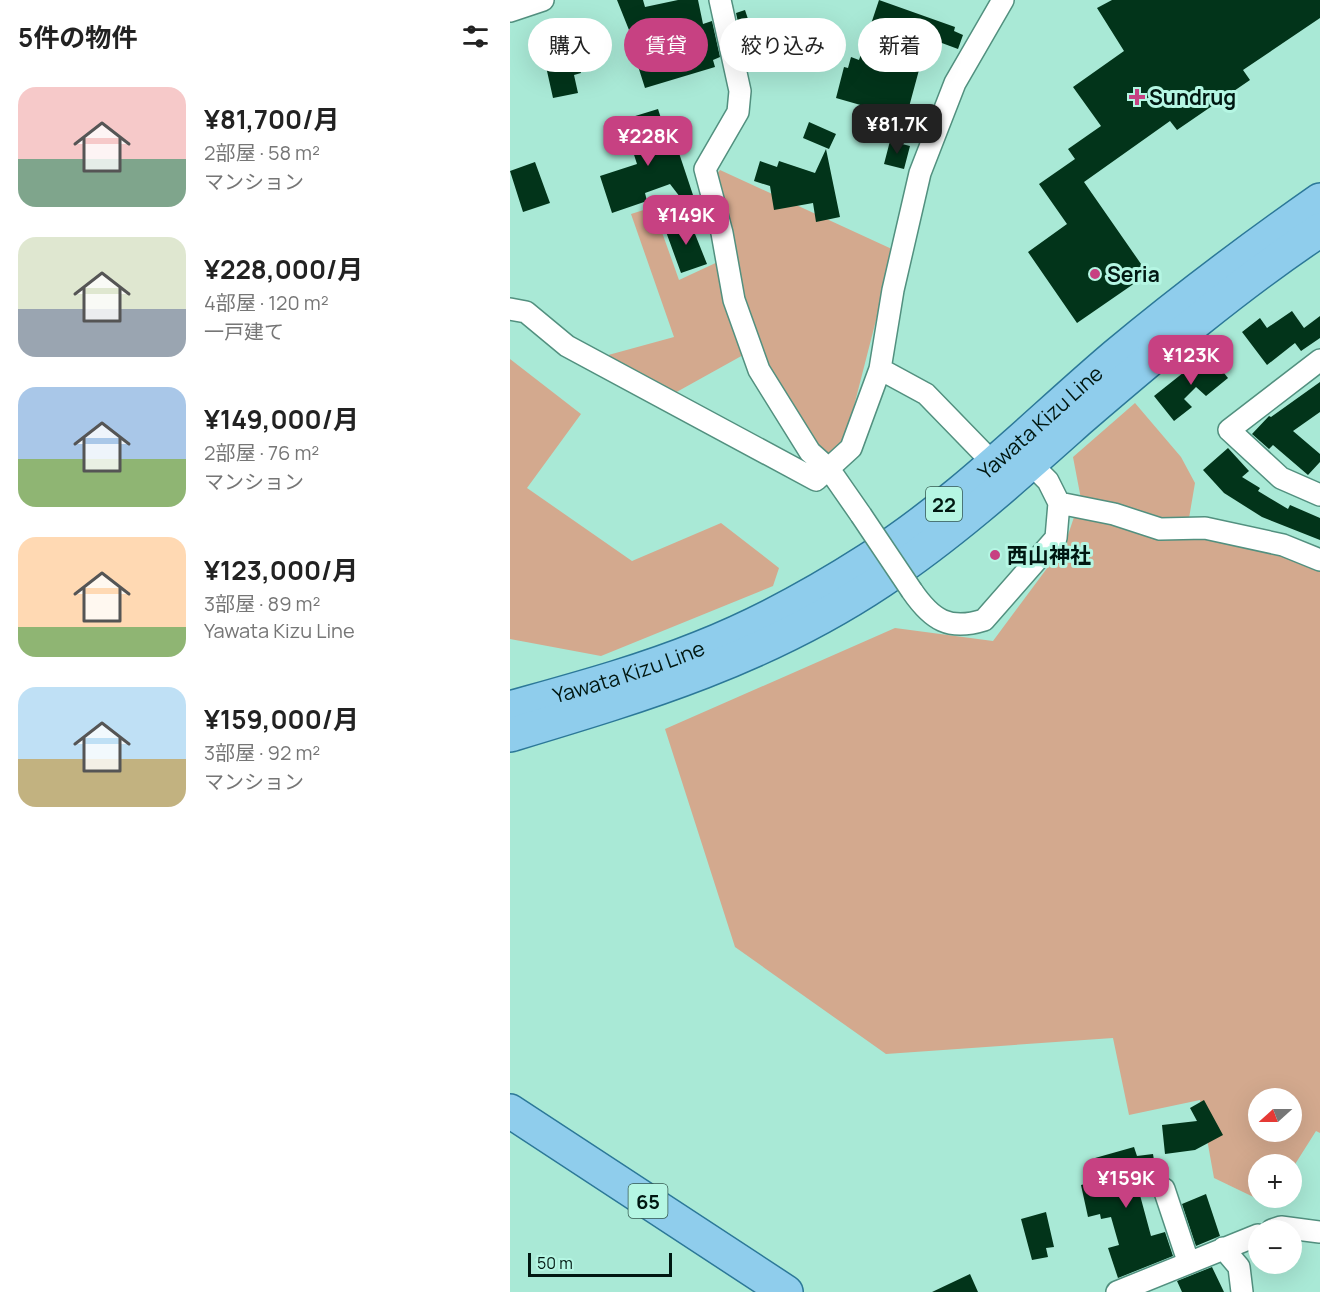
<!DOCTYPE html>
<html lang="ja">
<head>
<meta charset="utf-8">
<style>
  :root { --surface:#fff; --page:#f2f2f2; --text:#222; --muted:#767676; --accent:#c74182 }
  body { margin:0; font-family:Manrope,"Noto Sans JP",sans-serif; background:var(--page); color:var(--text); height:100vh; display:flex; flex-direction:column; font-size:22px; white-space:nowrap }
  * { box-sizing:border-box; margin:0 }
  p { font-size:20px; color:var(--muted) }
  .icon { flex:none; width:33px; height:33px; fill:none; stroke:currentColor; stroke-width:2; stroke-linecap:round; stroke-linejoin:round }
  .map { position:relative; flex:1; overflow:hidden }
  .sheet { display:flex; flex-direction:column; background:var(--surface); width:510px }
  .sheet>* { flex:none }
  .banner { position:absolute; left:18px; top:18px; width:570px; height:54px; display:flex; gap:12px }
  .needle { width:39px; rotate:249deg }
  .tools { position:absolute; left:738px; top:1088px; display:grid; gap:12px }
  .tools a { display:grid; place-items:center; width:54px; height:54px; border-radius:50%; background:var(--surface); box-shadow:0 6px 24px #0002; font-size:30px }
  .scale { position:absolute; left:18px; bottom:15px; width:144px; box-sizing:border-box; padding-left:6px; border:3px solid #001711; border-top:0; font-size:16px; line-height:21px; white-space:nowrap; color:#001711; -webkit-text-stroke:4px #b5f6e3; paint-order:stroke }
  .price { position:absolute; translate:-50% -51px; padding:0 14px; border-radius:12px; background:var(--accent); color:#fff; font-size:20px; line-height:39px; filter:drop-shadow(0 2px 3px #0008) }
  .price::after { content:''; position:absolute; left:50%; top:36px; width:18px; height:14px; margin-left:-9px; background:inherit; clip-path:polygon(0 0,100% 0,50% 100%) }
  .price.selected { background:#222; color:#fff }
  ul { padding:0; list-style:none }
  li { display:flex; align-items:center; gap:18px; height:150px; padding:0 18px }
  li span { display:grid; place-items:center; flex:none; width:168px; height:120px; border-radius:18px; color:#555 }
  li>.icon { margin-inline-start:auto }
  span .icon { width:72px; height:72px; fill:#fffc; stroke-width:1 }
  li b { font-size:26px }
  h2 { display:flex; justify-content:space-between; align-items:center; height:72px; padding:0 18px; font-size:26px }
  .chip { padding:0 21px; border-radius:27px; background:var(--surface); box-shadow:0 6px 24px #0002; font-size:21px; line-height:54px }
  .chip.selected { background:var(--accent); color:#fff }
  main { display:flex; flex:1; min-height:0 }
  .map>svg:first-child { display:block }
  .green { fill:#d3a98e; fill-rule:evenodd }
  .building { fill:#02341a }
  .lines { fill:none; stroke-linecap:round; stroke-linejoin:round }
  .street-casing { stroke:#52907f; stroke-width:24 }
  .primary-casing { stroke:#2c7898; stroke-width:36 }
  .street { stroke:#fff; stroke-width:21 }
  .primary { stroke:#8fcdec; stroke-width:33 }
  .street-bridge-casing { stroke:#52907f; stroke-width:24; stroke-linecap:butt }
  .street-bridge { stroke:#fff; stroke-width:21 }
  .poi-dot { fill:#c74182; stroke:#b5f6e3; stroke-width:2 }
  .labels { text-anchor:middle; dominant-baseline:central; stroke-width:6; stroke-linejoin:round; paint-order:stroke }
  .shield { fill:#b5f6e3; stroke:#365a50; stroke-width:1.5 }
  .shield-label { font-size:20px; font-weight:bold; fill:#001711 }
  .poi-label { font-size:21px; font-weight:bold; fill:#001711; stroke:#b5f6e3; text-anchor:start }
  .street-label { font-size:21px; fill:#001711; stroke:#b5f6e3 }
</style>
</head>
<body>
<main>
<section class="sheet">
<h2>5件の物件<svg class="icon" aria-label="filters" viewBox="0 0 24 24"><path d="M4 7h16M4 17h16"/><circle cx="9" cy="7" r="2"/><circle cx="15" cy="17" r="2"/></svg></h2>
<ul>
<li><span style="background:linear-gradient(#f6c9c9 60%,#7fa58c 0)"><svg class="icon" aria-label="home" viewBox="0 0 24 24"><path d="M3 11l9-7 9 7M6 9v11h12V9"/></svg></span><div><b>¥81,700/月</b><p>2部屋 · 58 m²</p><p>マンション</p></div></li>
<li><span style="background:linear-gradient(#dfe7d0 60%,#9aa5b1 0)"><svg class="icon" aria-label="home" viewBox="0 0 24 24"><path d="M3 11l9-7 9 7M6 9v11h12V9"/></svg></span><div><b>¥228,000/月</b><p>4部屋 · 120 m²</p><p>一戸建て</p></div></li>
<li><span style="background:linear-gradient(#a9c7e8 60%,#8fb573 0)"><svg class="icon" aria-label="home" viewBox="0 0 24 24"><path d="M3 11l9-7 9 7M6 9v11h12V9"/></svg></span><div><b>¥149,000/月</b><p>2部屋 · 76 m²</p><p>マンション</p></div></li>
<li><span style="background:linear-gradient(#ffd9b3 75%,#8fb573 0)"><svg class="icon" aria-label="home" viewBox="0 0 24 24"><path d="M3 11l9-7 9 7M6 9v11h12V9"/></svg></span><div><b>¥123,000/月</b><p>3部屋 · 89 m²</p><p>Yawata Kizu Line</p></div></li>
<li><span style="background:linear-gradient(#bfe0f5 60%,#c2b280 0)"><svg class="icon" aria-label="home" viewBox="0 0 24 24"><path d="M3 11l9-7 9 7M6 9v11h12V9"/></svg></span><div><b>¥159,000/月</b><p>3部屋 · 92 m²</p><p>マンション</p></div></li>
</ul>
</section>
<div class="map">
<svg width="810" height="1292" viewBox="0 0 810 1292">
  <rect width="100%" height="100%" fill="#a9e9d6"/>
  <!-- green -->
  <path class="green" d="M210 170 384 250 334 445 315 465 252 358 229 292 205 176Z
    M143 207 169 280 212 260 235 354 163 394 91 357 164 337 121 214Z
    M0 359 71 414 17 488 122 561 211 523 269 568 263 586 91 656 0 639Z
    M625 403 671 457 685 483 678 524 623 518 571 499 563 457Z
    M566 511 773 552 810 567V1133L806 1131 782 1169V1164H748V1197H763L758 1204 704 1178 690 1100 619 1115 603 1038 376 1054 225 947 155 729 385 628 483 641 555 544ZM748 1098H782V1131H748Z"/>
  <!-- building -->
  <path class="building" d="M107 0H133L135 7 168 0H188L193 24 202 21 210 57 203 60 205 67 135 88 120 41 123 40Z
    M369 0 445 27 444 31 453 35 448 49 378 23 367 59 409 70 396 118 326 98 334 67 338 68 341 57 349 60Z
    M602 0H810V18L733 70 740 80 667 130 660 121 574 182 638 274 567 323 518 252 557 224 529 184 565 159 558 149 591 126 563 87 614 51 587 8Z
    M235 10 247 46 234 50 226 13Z
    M293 30 304 61 285 66 283 60 267 65 264 57 256 60 251 42Z
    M66 55 71 73 64 75 68 93 43 98 35 62Z
    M148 109 162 152 168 150 192 222 190 223 160 184 135 193 137 201 102 213 90 176 127 164 115 127 124 121 122 117Z
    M299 122 326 134 319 149 293 138Z
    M380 141 400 146 394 169 374 164Z
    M316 149 330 217 306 222 303 203 264 210 260 186 244 181 250 161 267 167 269 161 305 173Z
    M25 162 40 203 13 212 0 171Z
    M179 219 197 264 171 273 155 229Z
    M782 311 794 328 810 316V338L791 351 785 343 757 365 732 332 750 318 757 328Z
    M698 353 718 378 696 396 686 387 674 399 682 407 664 421 644 396Z
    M810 382V412L783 431 810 454V462L798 475 763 445 759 449 742 434 759 416 761 417Z
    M718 448 739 471 732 477 750 488 748 491 778 509 780 505 810 518V540L752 517 714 493 693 470Z
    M694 1100 713 1135 685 1150 655 1154 652 1125 687 1121 680 1108Z
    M624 1147 627 1156 643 1154 647 1179 627 1184 641 1236 655 1232 663 1256 608 1278 598 1248 609 1245 601 1217 591 1219 590 1214 578 1217 571 1185 588 1181 585 1158Z
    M696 1194 710 1236 686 1246 672 1204Z
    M536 1212 544 1247 536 1248 538 1257 522 1260 511 1219Z
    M702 1267 714 1292H672L667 1281Z
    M460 1274 468 1292H422Z"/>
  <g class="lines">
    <!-- street casing -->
    <g class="street-casing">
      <path id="street" d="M210 0 230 91 228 112 195 169 212 233 224 300 249 370 300 452 319 469 351 515
        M0 11 33 0
        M0 309 16 312 57 346 306 480 341 448 370 369 383 290 410 173 445 83 493 0
        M810 360 719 430 771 478 810 495
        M370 369 416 394 483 463H520L538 481 549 503 546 538 474 620C439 631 422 620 402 591
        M549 503 604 514 650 529 695 528 773 545 810 560
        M654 1189 678 1261
        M762 1230 771 1227 810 1232
        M713 1248 729 1267 732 1292
        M607 1292 748 1235"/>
    </g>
    <!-- primary casing -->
    <g class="primary-casing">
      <g id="primary">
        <path id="s1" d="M0 708C64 690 128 673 190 648 248 625 305 594 358 560 448 503 524 425 605 356 671 301 740 249 810 200"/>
        <path d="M0 735C133 695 254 659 371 581 442 534 506 476 570 419 647 353 726 286 810 230"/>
        <path d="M0 1111 276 1292"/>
      </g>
    </g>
    <!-- street -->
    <use href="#street" class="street"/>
    <!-- primary -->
    <use href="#primary" class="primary"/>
    <!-- street-bridge casing -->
    <g class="street-bridge-casing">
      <path id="street-bridge" d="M351 515 402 591"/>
    </g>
    <!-- street-bridge -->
    <use href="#street-bridge" class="street-bridge"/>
  </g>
  <!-- markers -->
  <g class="poi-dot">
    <path d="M624 88h6v6h6v6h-6v6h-6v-6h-6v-6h6z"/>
    <circle cx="585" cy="274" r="6"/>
    <circle cx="485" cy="555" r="6"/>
  </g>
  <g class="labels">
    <!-- shield labels -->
    <g class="shield">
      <rect x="416" y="487" width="36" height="34" rx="4.5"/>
      <rect x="118.5" y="1184" width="39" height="34" rx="4.5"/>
    </g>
    <g class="shield-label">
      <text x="434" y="504">22</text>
      <text x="138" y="1201">65</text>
    </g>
    <!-- poi labels -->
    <g class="poi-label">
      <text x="639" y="97">Sundrug</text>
      <text x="597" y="274">Seria</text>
      <text x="497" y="555">西山神社</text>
    </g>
    <!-- street labels -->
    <g class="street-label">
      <text stroke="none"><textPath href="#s1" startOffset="610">Yawata Kizu Line</textPath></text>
      <text stroke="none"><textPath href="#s1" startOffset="124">Yawata Kizu Line</textPath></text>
    </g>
  </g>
</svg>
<div class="tools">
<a><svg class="needle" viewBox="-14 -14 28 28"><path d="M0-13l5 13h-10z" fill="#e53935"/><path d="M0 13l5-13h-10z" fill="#767676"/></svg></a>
<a>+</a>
<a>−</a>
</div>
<div class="scale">50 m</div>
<b class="price selected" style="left:387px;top:155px">¥81.7K</b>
<b class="price" style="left:138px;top:167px">¥228K</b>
<b class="price" style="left:176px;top:246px">¥149K</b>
<b class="price" style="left:681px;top:386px">¥123K</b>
<b class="price" style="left:616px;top:1209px">¥159K</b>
<div class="banner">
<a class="chip">購入</a>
<a class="chip selected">賃貸</a>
<a class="chip">絞り込み</a>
<a class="chip">新着</a>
</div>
</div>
</main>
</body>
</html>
